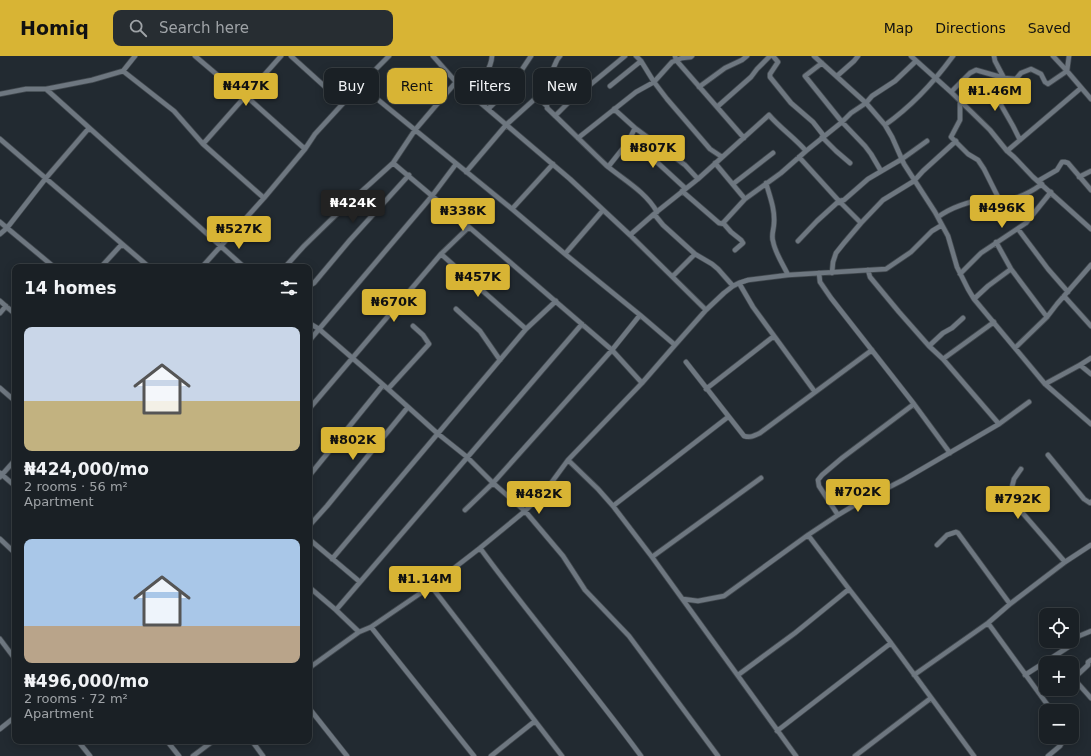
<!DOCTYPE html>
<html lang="en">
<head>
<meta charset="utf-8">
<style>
  :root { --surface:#1a2025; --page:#272d32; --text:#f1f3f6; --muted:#9fa3a7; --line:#383e42; --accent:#d8b434 }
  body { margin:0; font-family:"DejaVu Sans",sans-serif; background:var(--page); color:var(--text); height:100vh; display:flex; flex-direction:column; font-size:15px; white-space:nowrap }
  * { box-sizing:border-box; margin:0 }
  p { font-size:13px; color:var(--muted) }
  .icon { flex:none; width:22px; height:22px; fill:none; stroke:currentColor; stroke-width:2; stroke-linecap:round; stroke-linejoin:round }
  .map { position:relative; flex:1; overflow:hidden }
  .panel { position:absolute; left:12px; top:208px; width:300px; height:480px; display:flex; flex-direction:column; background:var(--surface); border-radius:8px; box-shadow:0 2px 10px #0003,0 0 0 1px var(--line) }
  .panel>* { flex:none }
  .top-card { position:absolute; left:324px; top:12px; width:380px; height:36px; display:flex; gap:8px }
  .controls { position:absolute; left:1039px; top:552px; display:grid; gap:8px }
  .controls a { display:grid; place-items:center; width:40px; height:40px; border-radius:8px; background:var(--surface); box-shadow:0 2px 10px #0003,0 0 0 1px var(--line); font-size:20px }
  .price { position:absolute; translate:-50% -34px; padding:0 9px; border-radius:4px; background:var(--accent); color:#111; font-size:13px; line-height:26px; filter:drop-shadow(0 1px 2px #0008) }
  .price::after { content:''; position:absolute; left:50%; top:24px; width:12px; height:9px; margin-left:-6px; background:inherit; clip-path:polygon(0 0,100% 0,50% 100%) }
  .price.current { background:#222; color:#fff }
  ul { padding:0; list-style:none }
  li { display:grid; align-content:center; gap:8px; height:212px; padding:0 12px }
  li span { display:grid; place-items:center; height:124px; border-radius:8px; color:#555 }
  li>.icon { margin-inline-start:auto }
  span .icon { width:72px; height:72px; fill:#fffc; stroke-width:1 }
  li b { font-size:17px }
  h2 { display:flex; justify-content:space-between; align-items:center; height:48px; padding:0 12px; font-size:17px }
  .tag { padding:0 14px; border-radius:8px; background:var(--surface); box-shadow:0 2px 10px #0003,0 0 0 1px var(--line); font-size:14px; line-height:36px }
  .tag.current { background:var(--accent); color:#111 }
  header { display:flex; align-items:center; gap:24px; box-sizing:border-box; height:56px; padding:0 20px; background:var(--accent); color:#111 }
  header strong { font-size:19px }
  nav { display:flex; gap:22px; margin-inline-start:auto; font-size:14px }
  .search { width:280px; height:36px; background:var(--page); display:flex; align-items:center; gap:10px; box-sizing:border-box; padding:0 14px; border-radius:8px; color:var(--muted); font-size:15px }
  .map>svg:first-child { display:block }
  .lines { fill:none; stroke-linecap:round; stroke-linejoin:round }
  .minor-casing { stroke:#41484e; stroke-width:6 }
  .minor { stroke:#6e7780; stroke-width:4.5 }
</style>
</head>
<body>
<header>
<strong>Homiq</strong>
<div class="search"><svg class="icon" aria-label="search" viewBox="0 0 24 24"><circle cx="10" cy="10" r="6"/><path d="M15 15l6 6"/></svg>Search here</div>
<nav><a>Map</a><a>Directions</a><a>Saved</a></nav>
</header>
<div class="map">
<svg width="1091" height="700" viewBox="0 0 1091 700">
  <rect width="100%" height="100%" fill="#222a31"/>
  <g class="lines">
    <!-- minor casing -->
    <g class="minor-casing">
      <path id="minor" d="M195 0 228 28 246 40 305 93
        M291 0 343 47
        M433 0 456 26 570 123 630 179 706 254
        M636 0 641 5 654 26 667 43 710 93 722 101
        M675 0 676 4 744 82
        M773 0 778 6 770 18V21L791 47 813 66 824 80
        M814 0 866 47 885 69 892 81 904 108 935 156 942 169 948 180 957 211 968 233 974 243 1045 328 1091 368
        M911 0 951 36 990 74 1007 95 1014 101 1033 121 1091 173
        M994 0 995 5 1004 22 1001 49 1013 70 1020 84
        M1053 0 1067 15 1091 43
        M822 7 805 20 842 66 865 90 871 98 881 115
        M123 15 174 55 203 88 264 142
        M837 20 854 5 858 0
        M360 29 512 153 565 198 640 259 675 289
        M610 30 641 5
        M699 31 725 12 742 4 747 0
        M46 33 92 24 123 15 135 0
        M951 36 970 17 976 14 1004 22 1016 23 1021 17 1031 13 1041 18 1045 26 1048 28 1067 15 1069 0
        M0 38 26 33H46L244 211
        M470 38C479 27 491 15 492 0
        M537 41 547 50V52C567 71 587 91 607 110 624 124 646 136 657 156
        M960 45V64L951 81 968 98 978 104 984 113 999 143
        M717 51 751 21 757 13 770 0
        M488 53 511 31 508 28 521 15 531 0
        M614 53 635 72 685 109 698 123
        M555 60 568 47 625 0
        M885 69C912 50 934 26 953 0
        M822 81 836 95 850 107
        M578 82 636 36 654 26 672 6 682 2 691 1 692 0
        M0 83 149 211
        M628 86 647 97 685 132
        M203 88 281 0
        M1007 95 1081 32
        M799 101 839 145 861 167
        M393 107 415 74 456 26
        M715 107 745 143
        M608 111 628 86 635 72
        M466 116 506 69 537 41 545 31 557 4 560 0
        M1079 121 1091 115
        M1038 125 1057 114 1062 106H1065L1068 107 1091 134
        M766 127C770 141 775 153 774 167 774 173 771 179 773 185 775 197 783 208 788 219
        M733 128 773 97
        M682 135 719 167 724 168 731 176 741 184 743 187 735 194
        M512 153 553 108
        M654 158 663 169 695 198 712 208 718 213 733 230
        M938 161C953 150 971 145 990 142 995 141 1000 144 1005 144 1018 143 1031 136 1042 128
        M0 166 54 211
        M723 167 745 143 781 117 806 95 842 66 851 57 866 47 872 40 895 25 916 5
        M1018 173 1048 213 1068 236
        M0 178 7 172 46 122 89 72
        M630 179 654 158 698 123 769 59C780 72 795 82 806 95
        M798 185 817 165 839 145 844 144 868 123 902 103 927 85
        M996 186 1011 213 1047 261
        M441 198 526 273
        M565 198 603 154
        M101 211 122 188
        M202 211 264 142 305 93 315 78 360 29 389 0
        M285 211 304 190 341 154 393 107 469 171 612 294 642 327
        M868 214 870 221 899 256 929 290 943 303 999 368
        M819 217 820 226 831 242 914 348 950 397
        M832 217 833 206 836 197 844 187 861 167 883 144 914 125 923 115 956 85
        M960 218 981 197 1026 167 1051 136
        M673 220 695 198
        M739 227 753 251 815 336
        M309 230 314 227 350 184 409 119
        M1064 240 1091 270
        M974 243 988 230 1011 213
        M0 245 15 258
        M456 253 480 275 500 304
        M0 257 6 250
        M309 267 319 273 388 333 437 377 467 401 493 427 525 455 563 500 585 534 629 580 718 700
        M309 285 432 140 456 108
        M929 290 943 277 952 272 963 262
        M1015 292 1047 261 1057 248 1091 209
        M943 303 994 266
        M686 306 744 380C750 382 754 380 760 377L872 294
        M1080 309 1091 318
        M1045 328 1080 309 1091 302
        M0 332 15 345
        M388 333 429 288 423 279 413 270
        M706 333 774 280
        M309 353 441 198 469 171
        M1048 399 1084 443 1090 447 1091 446
        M568 404 598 433 613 450 652 501 796 700
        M1021 413 1014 423 1012 431 1014 447 1065 506
        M0 417 15 430
        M309 420 383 329
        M0 421 15 404
        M613 450 728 361
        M465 454 493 427 612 294 640 259
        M838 459 819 430 818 424 822 419 842 402 914 348
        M309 470 327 450 408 351
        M808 479 849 533 891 587 974 700
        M0 483 15 497
        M309 483 360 526
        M937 489 947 479 956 476 958 477 1010 548
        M480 492C532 563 589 629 641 700
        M652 501 761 422
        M332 503 526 273 556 245
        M431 530 562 700
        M309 531 336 554 359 576
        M683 543 698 545 724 540 808 479 838 459 858 447 903 424 999 368 1029 346
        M336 554 582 268
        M988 567 1052 655
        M371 571 474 700
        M0 583 15 603
        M309 612 359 576 371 571 431 530 480 492 525 455 546 434 568 404 642 327 675 289 706 254 724 237 733 230 739 227 748 224 788 219 886 213 911 196 932 175 942 169
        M738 619 795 577 849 533
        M914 619 988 567 1010 548 1065 506 1091 489
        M1025 619 1070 590 1079 580 1091 575
        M1074 623 1091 642
        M1072 624 1088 609V606L1091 604
        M309 652 347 700
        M0 673 15 661
        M777 675 891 587
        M78 685 90 700
        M167 685 179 700
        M252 685 263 700
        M193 700 213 685
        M491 700 535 665
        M855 700 931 642
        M1048 700 1060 690 1065 681"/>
    </g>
    <!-- minor -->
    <use href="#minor" class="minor"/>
  </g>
</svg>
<div class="controls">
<a><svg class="icon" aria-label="locate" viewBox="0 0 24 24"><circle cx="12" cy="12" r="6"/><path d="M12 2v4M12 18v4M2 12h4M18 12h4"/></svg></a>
<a>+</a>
<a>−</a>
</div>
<b class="price" style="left:246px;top:51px">₦447K</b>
<b class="price" style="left:995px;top:56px">₦1.46M</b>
<b class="price" style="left:653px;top:113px">₦807K</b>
<b class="price current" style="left:353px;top:168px">₦424K</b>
<b class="price" style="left:1002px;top:173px">₦496K</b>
<b class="price" style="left:463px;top:176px">₦338K</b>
<b class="price" style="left:239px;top:194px">₦527K</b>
<b class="price" style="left:478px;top:242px">₦457K</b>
<b class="price" style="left:394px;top:267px">₦670K</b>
<b class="price" style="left:353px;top:405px">₦802K</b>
<b class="price" style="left:858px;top:457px">₦702K</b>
<b class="price" style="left:539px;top:459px">₦482K</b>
<b class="price" style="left:1018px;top:464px">₦792K</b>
<b class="price" style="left:425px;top:544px">₦1.14M</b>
<div class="top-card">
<a class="tag">Buy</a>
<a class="tag current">Rent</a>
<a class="tag">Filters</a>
<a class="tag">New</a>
</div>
<section class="panel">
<h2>14 homes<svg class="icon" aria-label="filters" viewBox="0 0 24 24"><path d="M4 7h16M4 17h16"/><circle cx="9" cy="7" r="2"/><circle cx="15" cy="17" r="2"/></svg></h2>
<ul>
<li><span style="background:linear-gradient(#c9d6e8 60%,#c2b280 0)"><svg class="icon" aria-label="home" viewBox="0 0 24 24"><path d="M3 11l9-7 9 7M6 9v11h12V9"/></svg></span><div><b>₦424,000/mo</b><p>2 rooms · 56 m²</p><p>Apartment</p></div></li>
<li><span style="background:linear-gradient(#a9c7e8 70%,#b9a48a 0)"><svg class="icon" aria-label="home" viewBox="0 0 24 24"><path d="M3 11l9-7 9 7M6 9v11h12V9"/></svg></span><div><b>₦496,000/mo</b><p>2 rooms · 72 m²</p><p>Apartment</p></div></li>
</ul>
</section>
</div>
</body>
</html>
